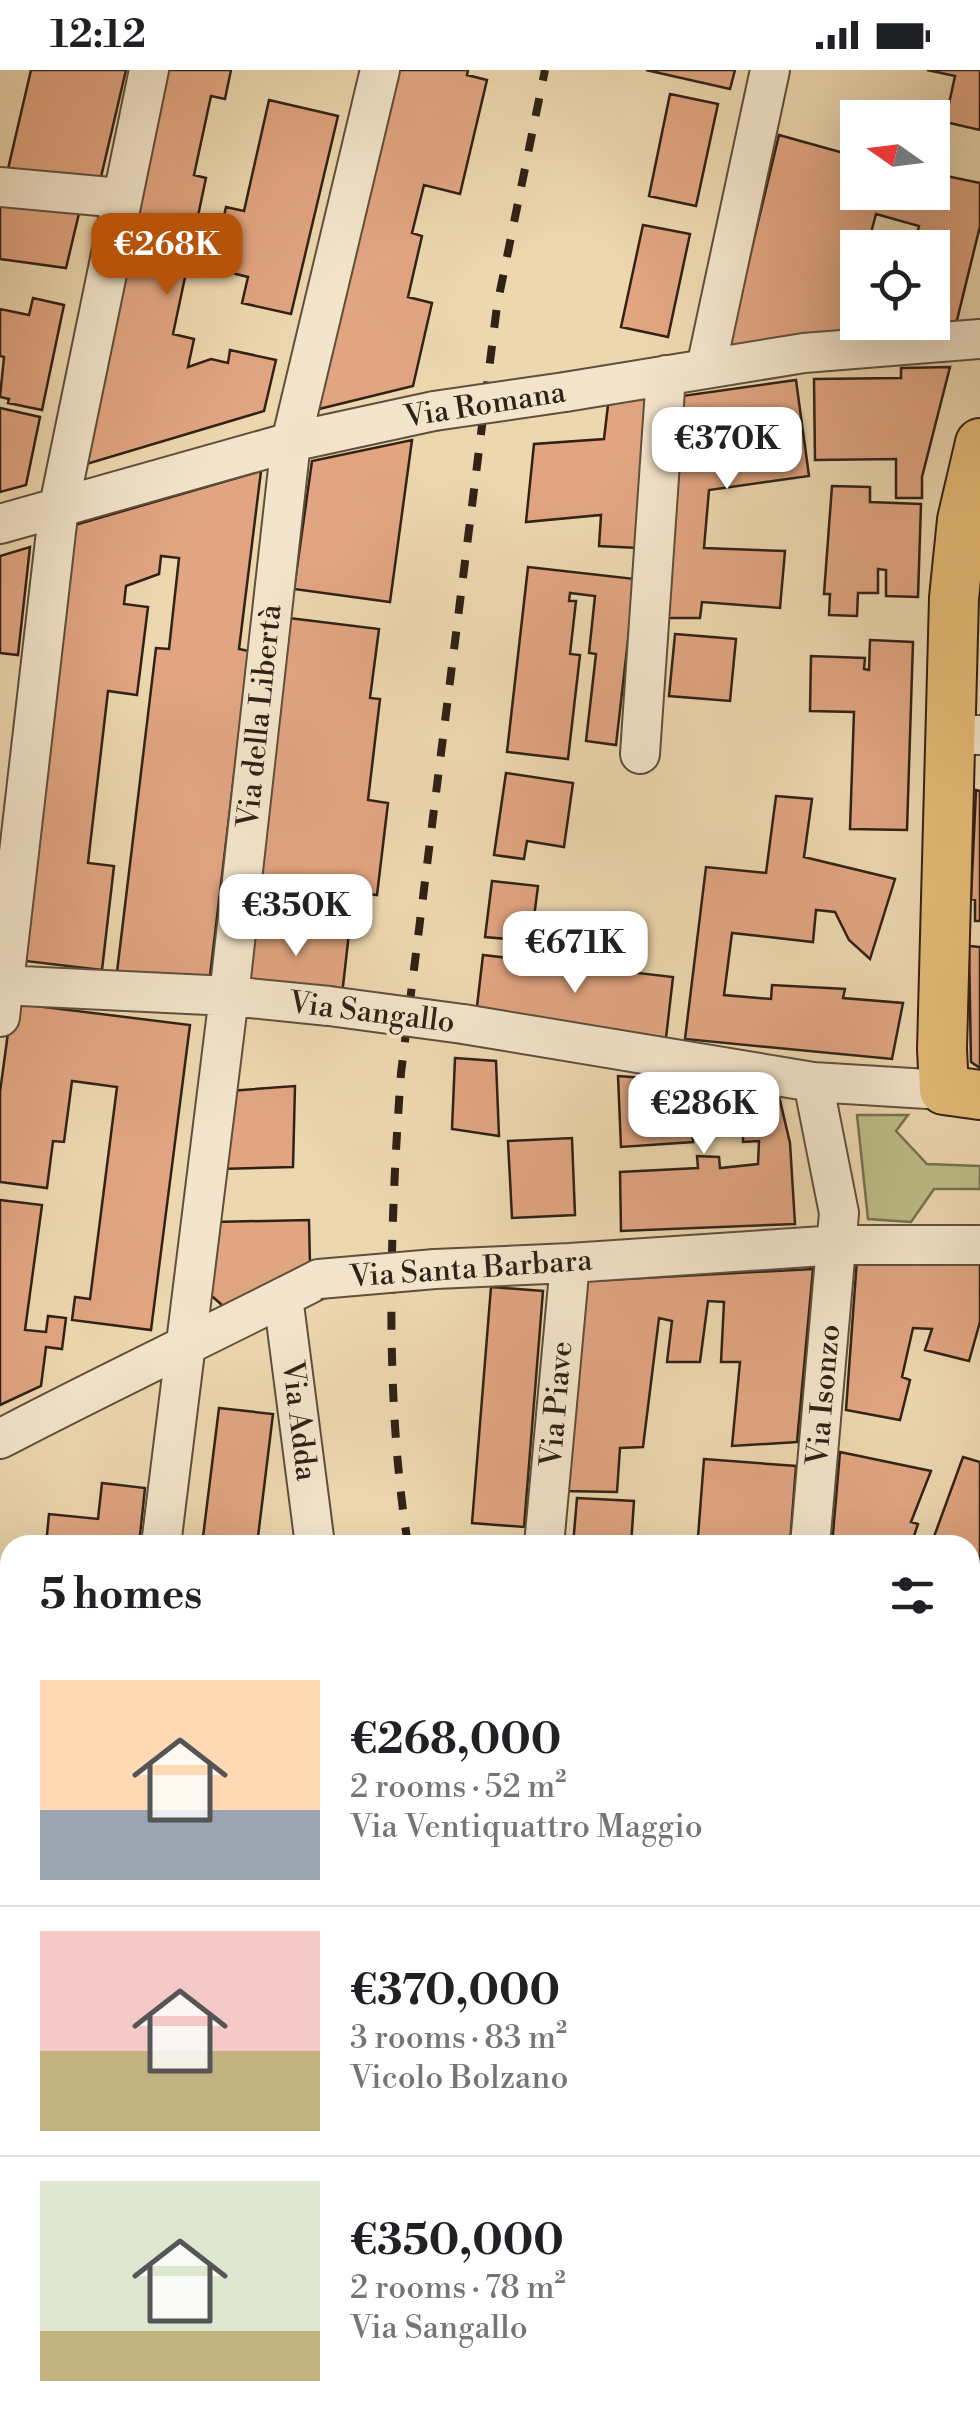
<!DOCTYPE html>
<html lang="en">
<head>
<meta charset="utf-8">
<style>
  :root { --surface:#fff; --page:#f6f6f6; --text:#202124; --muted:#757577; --line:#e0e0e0; --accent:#b45309 }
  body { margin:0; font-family:"Libre Bodoni",serif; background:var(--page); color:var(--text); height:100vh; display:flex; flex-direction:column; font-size:38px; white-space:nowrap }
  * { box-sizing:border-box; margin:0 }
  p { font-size:32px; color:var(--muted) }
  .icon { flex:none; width:55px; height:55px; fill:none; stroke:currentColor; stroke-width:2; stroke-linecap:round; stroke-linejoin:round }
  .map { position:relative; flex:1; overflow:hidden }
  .panel { position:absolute; left:0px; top:1465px; width:980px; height:892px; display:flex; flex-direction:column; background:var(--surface); border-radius:30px 30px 0 0; box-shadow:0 10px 40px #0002 }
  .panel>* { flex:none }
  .needle { width:65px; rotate:284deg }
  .tools { position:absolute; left:840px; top:30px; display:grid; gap:20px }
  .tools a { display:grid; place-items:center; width:110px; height:110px; border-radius:0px; background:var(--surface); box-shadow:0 10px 40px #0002; font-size:50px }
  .price { position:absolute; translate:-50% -85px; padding:0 22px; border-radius:20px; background:#fff; color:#222; font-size:32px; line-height:65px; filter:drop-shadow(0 2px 5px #0008) }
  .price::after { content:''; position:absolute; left:50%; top:60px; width:30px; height:22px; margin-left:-15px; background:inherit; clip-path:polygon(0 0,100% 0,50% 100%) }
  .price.current { background:var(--accent); color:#fff }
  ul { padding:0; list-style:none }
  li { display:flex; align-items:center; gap:30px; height:250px; padding:0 40px }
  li+li { border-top:2px solid var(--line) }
  li span { display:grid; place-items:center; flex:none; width:280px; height:200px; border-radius:0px; color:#555 }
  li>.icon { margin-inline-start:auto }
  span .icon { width:120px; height:120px; fill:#fffc; stroke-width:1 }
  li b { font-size:42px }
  h2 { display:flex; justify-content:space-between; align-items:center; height:120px; padding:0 40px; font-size:42px }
  .status { display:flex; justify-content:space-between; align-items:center; height:70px; padding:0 50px; background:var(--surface); direction:ltr }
  .status svg { height:28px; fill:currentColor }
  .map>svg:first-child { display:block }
  .green { fill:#bdbd87; stroke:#76704f; stroke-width:2.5 }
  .building { fill:#e1a581; stroke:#302217; stroke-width:2.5; fill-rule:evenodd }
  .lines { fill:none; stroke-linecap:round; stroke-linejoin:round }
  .minor-casing { stroke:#5f4f3d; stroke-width:42 }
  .major-casing { stroke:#302217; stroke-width:52 }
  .minor { stroke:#f3e5cb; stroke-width:38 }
  .major { stroke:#e6bc78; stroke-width:48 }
  .rail { stroke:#302217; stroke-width:8; stroke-dasharray:18 18; stroke-linecap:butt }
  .minor-bridge-casing { stroke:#5f4f3d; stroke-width:42; stroke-linecap:butt }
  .minor-bridge { stroke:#f3e5cb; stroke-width:38 }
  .labels { text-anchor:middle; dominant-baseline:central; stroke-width:8; stroke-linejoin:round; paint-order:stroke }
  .street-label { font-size:30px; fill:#302217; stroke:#f3e5cb }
</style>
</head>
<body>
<div class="status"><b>12:12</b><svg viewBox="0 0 49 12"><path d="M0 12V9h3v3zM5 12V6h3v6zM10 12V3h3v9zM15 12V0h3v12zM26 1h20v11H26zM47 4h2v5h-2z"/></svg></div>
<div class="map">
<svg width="980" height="2357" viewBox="0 0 980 2357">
  <rect width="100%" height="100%" fill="#edd7af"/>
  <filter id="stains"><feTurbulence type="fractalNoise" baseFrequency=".002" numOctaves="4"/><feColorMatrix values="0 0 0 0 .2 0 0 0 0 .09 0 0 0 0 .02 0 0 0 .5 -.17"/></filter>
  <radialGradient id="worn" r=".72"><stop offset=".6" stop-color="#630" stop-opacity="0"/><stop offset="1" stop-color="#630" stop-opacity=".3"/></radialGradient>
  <!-- green -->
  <path class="green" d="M857 1045H908L896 1061 927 1094 980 1096V1119H934L911 1152 868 1149Z"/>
  <!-- building -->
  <path class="building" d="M31 0H126L101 107 8 99Z
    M164 0H231L225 29 211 26 194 105 206 108 173 264 194 269 188 297 211 289 228 293 230 280 276 290 264 341 80 396Z
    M396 0H468L467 5 487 10 460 124 424 115 412 163 422 166 408 227 432 233 413 316 315 340Z
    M646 0H735L730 19Z
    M927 0H980V60L945 52 955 6Z
    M670 24 718 34 696 136 649 126Z
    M269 30 338 46 291 244 242 233 248 207 212 198 226 137 244 141Z
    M779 65 858 87V122H932V103L980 113V156L957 250 946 261 728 277ZM876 144 919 156 913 178H932V252H858V178H867Z
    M0 129 81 135 66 198 0 189Z
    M643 155 690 164 668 267 621 257Z
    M33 228 64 235 42 340 8 333 9 329 0 327 4 287 0 286V239L29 245Z
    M950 297 922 407V428H896V389L815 390 814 309 901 308V298Z
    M796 310 809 406 709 420 704 478 785 481 780 538 702 532 700 548H662L675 327Z
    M655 323 638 478 599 476 601 445 526 452 534 374 604 369 608 335Z
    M0 338 40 347 26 415 0 422Z
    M412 370 390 532 294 519 312 391Z
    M261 401 239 579 249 581 209 914 117 902 156 578 169 579 179 488 161 486 159 504 126 516 124 534 148 537 137 625 108 621 88 793 114 796 102 900 17 890 68 457Z
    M832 416 870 417V432L921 434 918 527 886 526V500L878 499V523H858L857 546 829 545 830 524H824Z
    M30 477 18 585 0 583V486Z
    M528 497 635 509 616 675 586 671 596 584 589 583 595 526 570 523 569 531H576L570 584 580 585 568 689 507 682Z
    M289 548 379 559 370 628 380 629 368 730 388 733 377 825 258 811Z
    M675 564 736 569 730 631 669 626Z
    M870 570 913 572 907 760 850 759 854 642 810 641 811 586 865 588 864 599 869 600Z
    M506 703 573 713 564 777 527 771 524 789 494 785Z
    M976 720 980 721V851H975V830L971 829Z
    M776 726 812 729 804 787 895 809 870 889 849 870 835 842 816 840 813 872 732 863 724 925 771 929 772 915 845 919 843 928 903 933 892 989 685 969 706 797 766 803Z
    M492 811 538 816 531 871 485 867Z
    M251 852 349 863 342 925 244 914Z
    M969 876 980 877V998L971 992Z
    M483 885 673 907 666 968 476 945Z
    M12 933 190 955 151 1260 72 1250 75 1227 90 1229 117 1017 72 1011 64 1072 53 1071 47 1118 0 1112V1022Z
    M455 988 496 991 499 1066 452 1059Z
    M618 1006 777 1018 790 1073 795 1154 621 1161 620 1102 698 1098 697 1086 719 1087 720 1098 758 1094 759 1071 743 1072V1055L692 1059 693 1072 621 1077Z
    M295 1016 293 1097 220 1099 229 1021Z
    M572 1068 575 1145 512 1148 508 1071Z
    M0 1130 42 1135 25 1260 46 1262 48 1246 66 1248 62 1279 46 1277 41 1316 0 1335Z
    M309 1150 310 1195 223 1236 205 1220 214 1152Z
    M857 1189 980 1193V1252L969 1291 925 1280 932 1259 913 1258 902 1307 910 1310 900 1350 846 1340Z
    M813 1199 797 1372 732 1376 740 1292H721L724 1232 708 1231 700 1292H667L672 1251 659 1248 643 1377 620 1378 617 1422 563 1421 587 1211Z
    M491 1217 543 1221 524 1457 472 1453Z
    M219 1338 273 1344 257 1475H202Z
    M840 1382 931 1401 911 1452 918 1454 911 1475H832Z
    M963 1387 980 1392V1505L970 1502V1475H931Z
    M704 1389 796 1396 790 1474 698 1467Z
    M102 1413 145 1418 139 1475H46L49 1444 98 1449Z
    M577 1428 634 1431 631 1475H573Z
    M970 1713 980 1715V1759L970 1756Z
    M970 1798 980 1799V1878L970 1876Z
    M0 1896H10V2348H102L101 2357H0Z
    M970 1931 980 1933V1983L970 1981Z
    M970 2017 980 2019V2126L970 2124Z
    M970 2143 980 2144V2213L970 2212Z
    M970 2239 980 2241V2349L947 2348H970Z"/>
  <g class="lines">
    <!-- minor casing -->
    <g class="minor-casing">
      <path id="minor" d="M0 117 121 128
        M706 298 770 0
        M565 322 804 283 980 269
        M0 454 291 372 434 341
        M949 664 980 665
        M640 684 666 305
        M0 915 229 926 329 936
        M0 947 59 436 149 0
        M463 954 813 1012 944 1020
        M435 1199 570 1193 838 1175H980
        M283 1227 315 1475
        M0 1369C105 1314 213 1263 319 1209
        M161 1475 229 926 291 372 380 0
        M544 1475 570 1193
        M810 1475 839 1143 813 1012
        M7 1532H10
        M970 1781 980 1784
        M970 1995 980 1997
        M970 2227 980 2229"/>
    </g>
    <!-- major casing -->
    <g class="major-casing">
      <path id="major" d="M980 373 962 450 954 528 942 979 944 1020 980 1025"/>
    </g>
    <!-- minor -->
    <use href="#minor" class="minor"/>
    <!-- major -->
    <use href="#major" class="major"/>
    <!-- rail -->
    <path class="rail" d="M408 1475C384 1325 390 1155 401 1003L497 236 545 0
      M696 2348 700 2357"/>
    <!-- minor-bridge casing -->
    <g class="minor-bridge-casing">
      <path id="minor-bridge" d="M434 341 565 322
        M329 936 463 954
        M319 1209 435 1199"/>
    </g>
    <!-- minor-bridge -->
    <use href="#minor-bridge" class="minor-bridge"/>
  </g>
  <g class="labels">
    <!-- street labels -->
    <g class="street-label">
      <text transform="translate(485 335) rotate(-9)">Via Romana</text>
      <text transform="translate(260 646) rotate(-84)">Via della Libertà</text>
      <text transform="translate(372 943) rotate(7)">Via Sangallo</text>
      <text transform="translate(471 1199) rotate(-4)">Via Santa Barbara</text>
      <text transform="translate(824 1325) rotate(-85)">Via Isonzo</text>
      <text transform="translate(557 1334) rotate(-85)">Via Piave</text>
      <text transform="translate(299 1351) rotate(83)">Via Adda</text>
    </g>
  </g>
  <rect width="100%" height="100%" filter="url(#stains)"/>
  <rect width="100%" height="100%" fill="url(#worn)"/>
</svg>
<div class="tools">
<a><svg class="needle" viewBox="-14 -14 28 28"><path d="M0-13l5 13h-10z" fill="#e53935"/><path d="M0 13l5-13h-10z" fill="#757577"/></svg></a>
<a><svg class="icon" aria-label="locate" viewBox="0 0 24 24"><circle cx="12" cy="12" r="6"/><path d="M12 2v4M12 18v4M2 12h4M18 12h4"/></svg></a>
</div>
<b class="price current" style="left:167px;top:228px">€268K</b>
<b class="price" style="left:727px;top:422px">€370K</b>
<b class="price" style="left:296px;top:889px">€350K</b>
<b class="price" style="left:575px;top:926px">€671K</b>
<b class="price" style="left:704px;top:1087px">€286K</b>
<section class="panel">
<h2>5 homes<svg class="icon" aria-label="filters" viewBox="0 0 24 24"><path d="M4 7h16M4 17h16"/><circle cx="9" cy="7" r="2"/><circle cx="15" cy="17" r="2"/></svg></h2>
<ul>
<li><span style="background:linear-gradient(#ffd9b3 65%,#9aa5b1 0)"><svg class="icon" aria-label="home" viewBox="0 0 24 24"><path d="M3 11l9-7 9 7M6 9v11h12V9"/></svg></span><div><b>€268,000</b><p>2 rooms · 52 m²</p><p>Via Ventiquattro Maggio</p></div></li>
<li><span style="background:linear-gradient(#f6c9c9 60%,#c2b280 0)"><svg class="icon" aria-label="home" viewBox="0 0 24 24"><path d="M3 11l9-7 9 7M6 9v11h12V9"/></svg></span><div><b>€370,000</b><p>3 rooms · 83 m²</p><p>Vicolo Bolzano</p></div></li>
<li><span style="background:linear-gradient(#dfe7d0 75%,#c2b280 0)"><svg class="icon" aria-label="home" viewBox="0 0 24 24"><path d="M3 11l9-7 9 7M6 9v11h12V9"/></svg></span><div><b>€350,000</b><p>2 rooms · 78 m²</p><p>Via Sangallo</p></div></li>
</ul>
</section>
</div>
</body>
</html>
